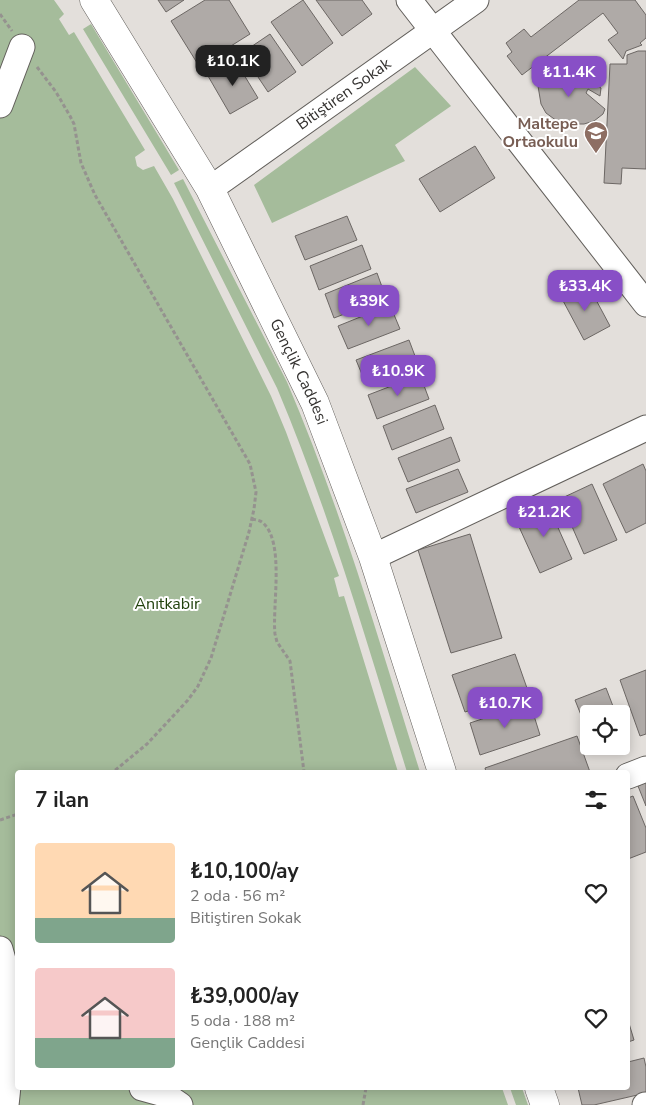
<!DOCTYPE html>
<html lang="tr">
<head>
<meta charset="utf-8">
<style>
  :root { --surface:#fff; --page:#f2f2f2; --text:#222; --muted:#767676; --accent:#884fc6 }
  body { margin:0; font-family:"Nunito Sans",sans-serif; background:var(--page); color:var(--text); height:100vh; display:flex; flex-direction:column; font-size:19px; white-space:nowrap }
  * { box-sizing:border-box; margin:0 }
  p { font-size:16px; color:var(--muted) }
  .icon { flex:none; width:28px; height:28px; fill:none; stroke:currentColor; stroke-width:2; stroke-linecap:round; stroke-linejoin:round }
  .map { position:relative; flex:1; overflow:hidden }
  .drawer { position:absolute; left:15px; top:770px; width:615px; height:320px; display:flex; flex-direction:column; background:var(--surface); border-radius:5px; box-shadow:0 2px 12px #0003 }
  .drawer>* { flex:none }
  .fabs { position:absolute; left:580px; top:705px; display:grid; gap:10px }
  .fabs a { display:grid; place-items:center; width:50px; height:50px; border-radius:5px; background:var(--surface); box-shadow:0 2px 12px #0003; font-size:25px }
  .price { position:absolute; translate:-50% -42px; padding:0 11px; border-radius:10px; background:var(--accent); color:#fff; font-size:16px; line-height:32px; filter:drop-shadow(0 1px 2px #0008) }
  .price::after { content:''; position:absolute; left:50%; top:30px; width:15px; height:11px; margin-left:-8px; background:inherit; clip-path:polygon(0 0,100% 0,50% 100%) }
  .price.active { background:#222; color:#fff }
  ul { padding:0; list-style:none }
  li { display:flex; align-items:center; gap:15px; height:125px; padding:0 20px }
  li span { display:grid; place-items:center; flex:none; width:140px; height:100px; border-radius:5px; color:#555 }
  li>.icon { margin-inline-start:auto }
  span .icon { width:60px; height:60px; fill:#fffc; stroke-width:1 }
  li b { font-size:21px }
  h2 { display:flex; justify-content:space-between; align-items:center; height:60px; padding:0 20px; font-size:21px }
  .map>svg:first-child { display:block }
  .green { fill:#a5bc9b }
  .building { fill:#afaaa7; stroke:#6c6764 }
  .lines { fill:none; stroke-linecap:round; stroke-linejoin:round }
  .minor-casing { stroke:#625f5b; stroke-width:27 }
  .major-casing { stroke:#625f5b; stroke-width:29 }
  .path { stroke:#95928f; stroke-width:3; stroke-dasharray:4 2.5; stroke-linecap:butt }
  .minor { stroke:#fff; stroke-width:25 }
  .major { stroke:#fff; stroke-width:28 }
  .labels { text-anchor:middle; dominant-baseline:central; stroke-width:4; stroke-linejoin:round; paint-order:stroke }
  .street-label { font-size:16px; fill:#343230; stroke:#fff }
  .education-label { font-size:16px; font-weight:bold; fill:#785e54; stroke:#fff; text-anchor:end }
  .park-label { font-size:16px; fill:#20410c; stroke:#fff }
</style>
</head>
<body>
<div class="map">
<svg width="646" height="1105" viewBox="0 0 646 1105">
  <rect width="100%" height="100%" fill="#e3dfdb"/>
  <!-- green -->
  <path class="green" d="M0 0H54L64 14 59 19 69 35 74 32 145 150 135 157 137 166 143 170 154 166 173 199 271 396 286 432 339 576 334 578 339 597 344 596 398 772H18V1088H502L508 1105H0Z
    M91 24 179 170 171 175 83 29Z
    M415 67 451 106 395 145 405 161 272 223 254 185Z
    M183 179 287 382C341 508 379 641 420 772H407C367 644 330 513 277 388L174 183Z
    M510 1088H522L528 1105H516Z"/>
  <!-- building -->
  <path class="building" d="M158 0H184L166 12Z
    M205 0H229L250 34 199 66 171 21Z
    M303 0 333 43 302 66 271 22Z
    M316 0H362L372 14 342 36Z
    M579 0H635L646 15V38L640 43 642 45 626 51 623 59 608 40 618 33 603 13 522 75 507 56 512 52 506 43 524 29 531 37Z
    M270 34 296 72 268 92 242 53Z
    M638 51H646V169L622 168 621 184 604 183 610 64H627V55Z
    M235 60 258 98 230 114 208 76Z
    M544 64 568 81 572 78H577L575 71 601 88 600 96 588 89 586 93 605 109 603 114 594 121 584 124H568L557 121 546 113 541 104 538 86V78Z
    M475 146 495 178 440 212 419 179Z
    M347 216 357 240 305 260 295 236Z
    M362 245 371 269 319 290 310 266Z
    M377 273 386 298 334 318 325 294Z
    M587 283 610 326 584 340 561 297Z
    M390 305 400 329 348 349 338 326Z
    M409 340 418 364 366 384 356 360Z
    M420 375 429 399 377 419 368 395Z
    M435 405 444 429 392 450 383 426Z
    M451 437 460 461 408 482 398 458Z
    M643 464 646 471V523L626 533 603 484Z
    M458 469 468 492 416 513 406 489Z
    M592 484 617 540 584 554 560 499Z
    M547 503 572 559 540 573 515 518Z
    M470 534 502 638 451 653 418 550Z
    M515 654 528 691 465 712 452 675Z
    M646 670V734L640 736 620 680Z
    M606 688 616 714H589V735L575 700Z
    M530 703 540 735 480 755 470 723Z
    M621 727 627 740 621 743Z
    M577 736 590 772H486L485 768Z
    M593 746H612L596 752Z
    M646 782V806L638 786Z
    M633 796 646 828V852L628 859V798Z
    M628 1020 634 1040 628 1042Z
    M644 1058 646 1067V1093L594 1105H582L578 1088H628V1062Z"/>
  <g class="lines">
    <!-- minor casing -->
    <g class="minor-casing">
      <g id="minor">
        <path d="M409 0 646 304"/>
        <path d="M0 105 22 47"/>
        <path id="s1" d="M210 189 476 0"/>
        <path d="M373 557 646 428"/>
        <path d="M628 776 646 769"/>
        <path d="M0 949C16 999 12 1053 6 1105"/>
        <path d="M142 1088 164 1094 180 1105"/>
        <path d="M645 1105H646"/>
      </g>
    </g>
    <!-- major casing -->
    <g class="major-casing">
      <g id="major">
        <path id="s2" d="M94 0 210 189 315 403 373 557 442 772"/>
        <path d="M539 1088 545 1105"/>
      </g>
    </g>
    <!-- path -->
    <path class="path" d="M0 14 12 31
      M37 67 56 92 70 116 74 124 81 163 95 195 250 464 256 492 254 509 249 532 211 658 198 686 188 700 147 744 113 772
      M252 519C256 520 260 520 263 523 285 542 272 607 275 634L277 642 290 661 304 772
      M0 820 18 814
      M363 1105 366 1088"/>
    <!-- minor -->
    <use href="#minor" class="minor"/>
    <!-- major -->
    <use href="#major" class="major"/>
  </g>
  <!-- icons -->
  <defs>
    <g id="school-pin" transform="scale(1.25)"><path d="M0 17L-7.5 6A9.5 9.5 0 1 1 7.5 6Z" fill="#8d6e63" stroke="#fff"/><path d="M0-5L7-2L0 1L-7-2ZM-4 1L0 2.5L4 1V4Q0 6-4 4Z" fill="#fff"/></g>
  </defs>
  <g fill-rule="evenodd">
    <use href="#school-pin" x="596" y="133"/>
  </g>
  <g class="labels">
    <!-- street labels -->
    <g class="street-label">
      <text stroke="none"><textPath href="#s1" startOffset="164">Bitiştiren Sokak</textPath></text>
      <text stroke="none"><textPath href="#s2" startOffset="425">Gençlik Caddesi</textPath></text>
    </g>
    <!-- education labels -->
    <g class="education-label">
      <text x="578" y="124">Maltepe<tspan x="578" dy="18">Ortaokulu</tspan></text>
    </g>
    <!-- park labels -->
    <g class="park-label">
      <text x="167" y="604">Anıtkabir</text>
    </g>
  </g>
</svg>
<div class="fabs">
<a><svg class="icon" aria-label="locate" viewBox="0 0 24 24"><circle cx="12" cy="12" r="6"/><path d="M12 2v4M12 18v4M2 12h4M18 12h4"/></svg></a>
</div>
<b class="price active" style="left:233px;top:87px">₺10.1K</b>
<b class="price" style="left:569px;top:98px">₺11.4K</b>
<b class="price" style="left:585px;top:312px">₺33.4K</b>
<b class="price" style="left:369px;top:327px">₺39K</b>
<b class="price" style="left:398px;top:397px">₺10.9K</b>
<b class="price" style="left:544px;top:538px">₺21.2K</b>
<b class="price" style="left:505px;top:729px">₺10.7K</b>
<section class="drawer">
<h2>7 ilan<svg class="icon" aria-label="filters" viewBox="0 0 24 24"><path d="M4 7h16M4 17h16"/><circle cx="9" cy="7" r="2"/><circle cx="15" cy="17" r="2"/></svg></h2>
<ul>
<li><span style="background:linear-gradient(#ffd9b3 75%,#7fa58c 0)"><svg class="icon" aria-label="home" viewBox="0 0 24 24"><path d="M3 11l9-7 9 7M6 9v11h12V9"/></svg></span><div><b>₺10,100/ay</b><p>2 oda · 56 m²</p><p>Bitiştiren Sokak</p></div><svg class="icon" aria-label="heart" viewBox="0 0 24 24"><path d="M12 20l-8-8c-3-5 5-10 8-4 3-6 11-1 8 4z"/></svg></li>
<li><span style="background:linear-gradient(#f6c9c9 70%,#7fa58c 0)"><svg class="icon" aria-label="home" viewBox="0 0 24 24"><path d="M3 11l9-7 9 7M6 9v11h12V9"/></svg></span><div><b>₺39,000/ay</b><p>5 oda · 188 m²</p><p>Gençlik Caddesi</p></div><svg class="icon" aria-label="heart" viewBox="0 0 24 24"><path d="M12 20l-8-8c-3-5 5-10 8-4 3-6 11-1 8 4z"/></svg></li>
</ul>
</section>
</div>
</body>
</html>
